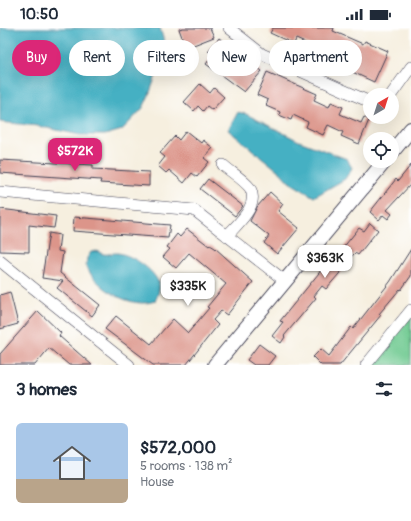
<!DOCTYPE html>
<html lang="en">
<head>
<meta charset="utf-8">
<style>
  :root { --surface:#fff; --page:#f2f2f3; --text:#1f2937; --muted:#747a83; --line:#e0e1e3; --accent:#db2777 }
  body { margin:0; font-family:Pangolin,sans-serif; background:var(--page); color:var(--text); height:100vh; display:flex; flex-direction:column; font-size:15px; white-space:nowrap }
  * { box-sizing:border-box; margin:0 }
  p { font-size:13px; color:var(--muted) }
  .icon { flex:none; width:22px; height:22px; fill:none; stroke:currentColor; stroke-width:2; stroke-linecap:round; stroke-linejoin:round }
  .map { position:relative; height:337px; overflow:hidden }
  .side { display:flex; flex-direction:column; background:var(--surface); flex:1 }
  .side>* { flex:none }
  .guide { position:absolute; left:12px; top:12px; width:387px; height:36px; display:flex; gap:8px }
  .needle { width:26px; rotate:39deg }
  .controls { position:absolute; left:363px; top:60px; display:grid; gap:8px }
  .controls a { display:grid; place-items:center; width:36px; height:36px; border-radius:50%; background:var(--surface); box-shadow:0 4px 16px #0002; font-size:20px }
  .price { position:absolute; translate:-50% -34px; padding:0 9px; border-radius:8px; background:#fff; color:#222; font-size:13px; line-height:26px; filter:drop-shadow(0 1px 2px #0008) }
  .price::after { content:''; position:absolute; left:50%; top:24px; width:12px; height:9px; margin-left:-6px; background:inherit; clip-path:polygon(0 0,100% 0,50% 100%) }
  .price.on { background:var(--accent); color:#fff }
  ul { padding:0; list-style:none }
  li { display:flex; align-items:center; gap:12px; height:100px; padding:0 16px }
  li+li { border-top:1px solid var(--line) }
  li span { display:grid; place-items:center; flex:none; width:112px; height:80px; border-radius:6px; color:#555 }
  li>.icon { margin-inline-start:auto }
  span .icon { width:48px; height:48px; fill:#fffc; stroke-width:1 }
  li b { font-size:17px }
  h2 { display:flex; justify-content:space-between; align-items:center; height:48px; padding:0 16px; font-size:17px }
  .pill { padding:0 14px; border-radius:18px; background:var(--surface); box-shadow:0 4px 16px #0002; font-size:14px; line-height:36px }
  .pill.on { background:var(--accent); color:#fff }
  .status { display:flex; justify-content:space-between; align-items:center; height:28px; padding:0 20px; background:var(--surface); direction:ltr }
  .status svg { height:11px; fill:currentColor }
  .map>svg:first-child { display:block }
  .green { fill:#6ec990; stroke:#487666 }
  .water { fill:#44b0c3; stroke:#33697f }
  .building { fill:#dc958a }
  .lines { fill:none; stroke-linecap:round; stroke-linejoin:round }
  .minor-casing { stroke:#424154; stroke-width:12 }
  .major-casing { stroke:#424154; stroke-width:16 }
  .minor { stroke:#fff; stroke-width:11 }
  .major { stroke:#fff; stroke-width:14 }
</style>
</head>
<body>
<div class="status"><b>10:50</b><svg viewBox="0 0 49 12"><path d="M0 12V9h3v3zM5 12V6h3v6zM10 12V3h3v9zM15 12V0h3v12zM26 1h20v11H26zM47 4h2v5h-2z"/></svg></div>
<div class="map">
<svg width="411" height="337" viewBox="0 0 411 337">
  <rect width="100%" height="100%" fill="#fff"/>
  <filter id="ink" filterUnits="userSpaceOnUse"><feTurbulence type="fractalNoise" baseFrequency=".025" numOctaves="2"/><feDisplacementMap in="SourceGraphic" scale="8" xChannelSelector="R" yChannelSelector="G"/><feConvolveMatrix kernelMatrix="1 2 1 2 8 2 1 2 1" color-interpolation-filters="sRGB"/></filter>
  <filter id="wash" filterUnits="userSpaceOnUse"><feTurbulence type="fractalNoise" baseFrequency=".012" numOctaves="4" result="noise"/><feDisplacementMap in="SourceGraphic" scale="16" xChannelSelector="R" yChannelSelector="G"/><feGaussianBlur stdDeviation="0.9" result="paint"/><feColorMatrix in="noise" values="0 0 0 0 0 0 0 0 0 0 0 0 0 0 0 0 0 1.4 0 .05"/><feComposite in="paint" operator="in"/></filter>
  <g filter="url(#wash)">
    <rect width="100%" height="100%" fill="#f6efdf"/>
    <!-- green -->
    <path class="green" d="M411 288V337H371Z"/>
    <!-- water -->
    <path class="water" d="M0 0H160L166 20 149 67 143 80 122 102 105 107H80L38 98 0 94Z
      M238 84 246 86 299 113 347 131 352 140 345 151 314 169 289 154 281 145 228 102Z
      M97 223C107 229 107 225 117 225 131 226 155 242 159 256 160 262 158 267 155 273 131 282 96 260 86 238L87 230 91 224Z"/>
    <g id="blocks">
      <!-- building -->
      <path class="building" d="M183 0H210L214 9 186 20 179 1Z
        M273 0H334L333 3 363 16 365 13 388 23 374 54 309 24 312 18 296 11 294 16 270 5Z
        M219 10 262 43 244 64 206 36 213 27 208 23Z
        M267 44 317 66 314 72 329 79 331 74 343 79 340 86 361 95 364 89 369 92 359 116 341 108 343 104 328 97 323 107 306 99 308 94 293 87 291 92 279 87 280 84 266 78 268 72 257 67Z
        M200 56 210 65 214 60 224 69 212 82 207 78 203 83 198 78 194 83 184 74Z
        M186 103 201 115 203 112 213 120 204 130 209 134 197 149 192 145 184 155 169 142 166 145 158 138 165 129 160 125 175 108 179 112Z
        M0 132 93 137V141L149 144V158L100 155 101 152 0 145Z
        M411 137V156L387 182 392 186 388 191 383 187 379 192 370 184 396 151 398 153Z
        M208 151 243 178 235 188 200 161Z
        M270 164 283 176 278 183 299 200 277 226 264 215 269 208 250 193 257 179Z
        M0 181 56 188 54 200 29 197V224L0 223Z
        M74 189 170 197 168 210 73 203Z
        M370 195 378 202 358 227 355 225 351 229 348 227 341 236 345 239 326 261 322 258 314 268 316 270 284 308 285 309 281 315 272 308 283 294 280 293 336 224 338 226 359 200 364 203Z
        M187 201 209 218 210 217 215 220 253 254 227 287 221 283 213 292 218 297 186 337H153L105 301 116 288 151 316 173 291 188 305 209 280 207 279 226 256 189 225 176 240 163 229 170 221 167 219 177 206 180 209Z
        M49 205 60 207 58 223 63 224 60 245 100 277 92 288 57 260 63 253 42 250Z
        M411 221V248L401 262 400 261 379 286 381 287 340 337H321L313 329 321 321 329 328 351 299 353 301 390 254Z
        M10 264 18 296 0 301V267Z
        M38 283 61 305 59 308 92 337H69L49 320 35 337H0V326Z
        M259 316 275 328 268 337H254L247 332Z"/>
    </g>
  </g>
  <g filter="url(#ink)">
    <use href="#blocks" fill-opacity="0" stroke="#424154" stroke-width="1"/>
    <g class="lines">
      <!-- minor casing -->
      <g class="minor-casing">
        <path id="minor" d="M229 0 262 26 370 74
          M391 67 411 39
          M223 137C231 144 244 152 250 160 260 178 237 196 227 208
          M0 164 194 182 285 253
          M0 233 129 337
          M366 337 411 282"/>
      </g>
      <!-- major casing -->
      <g class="major-casing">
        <path id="major" d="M392 124 411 101
          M215 337 385 133"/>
      </g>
      <!-- minor -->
      <use href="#minor" class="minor"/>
      <!-- major -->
      <use href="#major" class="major"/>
    </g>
  </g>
</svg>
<div class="controls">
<a><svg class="needle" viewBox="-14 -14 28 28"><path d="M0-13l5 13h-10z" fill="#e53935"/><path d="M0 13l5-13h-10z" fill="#747a83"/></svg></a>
<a><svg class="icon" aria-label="locate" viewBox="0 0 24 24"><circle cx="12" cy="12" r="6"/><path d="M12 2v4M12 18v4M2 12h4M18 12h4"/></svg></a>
</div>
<b class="price on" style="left:75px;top:144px">$572K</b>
<b class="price" style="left:325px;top:251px">$363K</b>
<b class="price" style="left:188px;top:279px">$335K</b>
<div class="guide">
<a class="pill on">Buy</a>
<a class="pill">Rent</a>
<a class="pill">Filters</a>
<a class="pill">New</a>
<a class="pill">Apartment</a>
</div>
</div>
<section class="side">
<h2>3 homes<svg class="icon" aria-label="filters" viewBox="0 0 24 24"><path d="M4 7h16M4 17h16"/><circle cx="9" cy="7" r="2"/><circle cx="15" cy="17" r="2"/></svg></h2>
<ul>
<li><span style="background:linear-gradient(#a9c7e8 70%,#b9a48a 0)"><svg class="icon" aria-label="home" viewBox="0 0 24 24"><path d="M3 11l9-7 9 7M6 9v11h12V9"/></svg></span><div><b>$572,000</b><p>5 rooms · 138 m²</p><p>House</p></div></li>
</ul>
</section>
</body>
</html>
